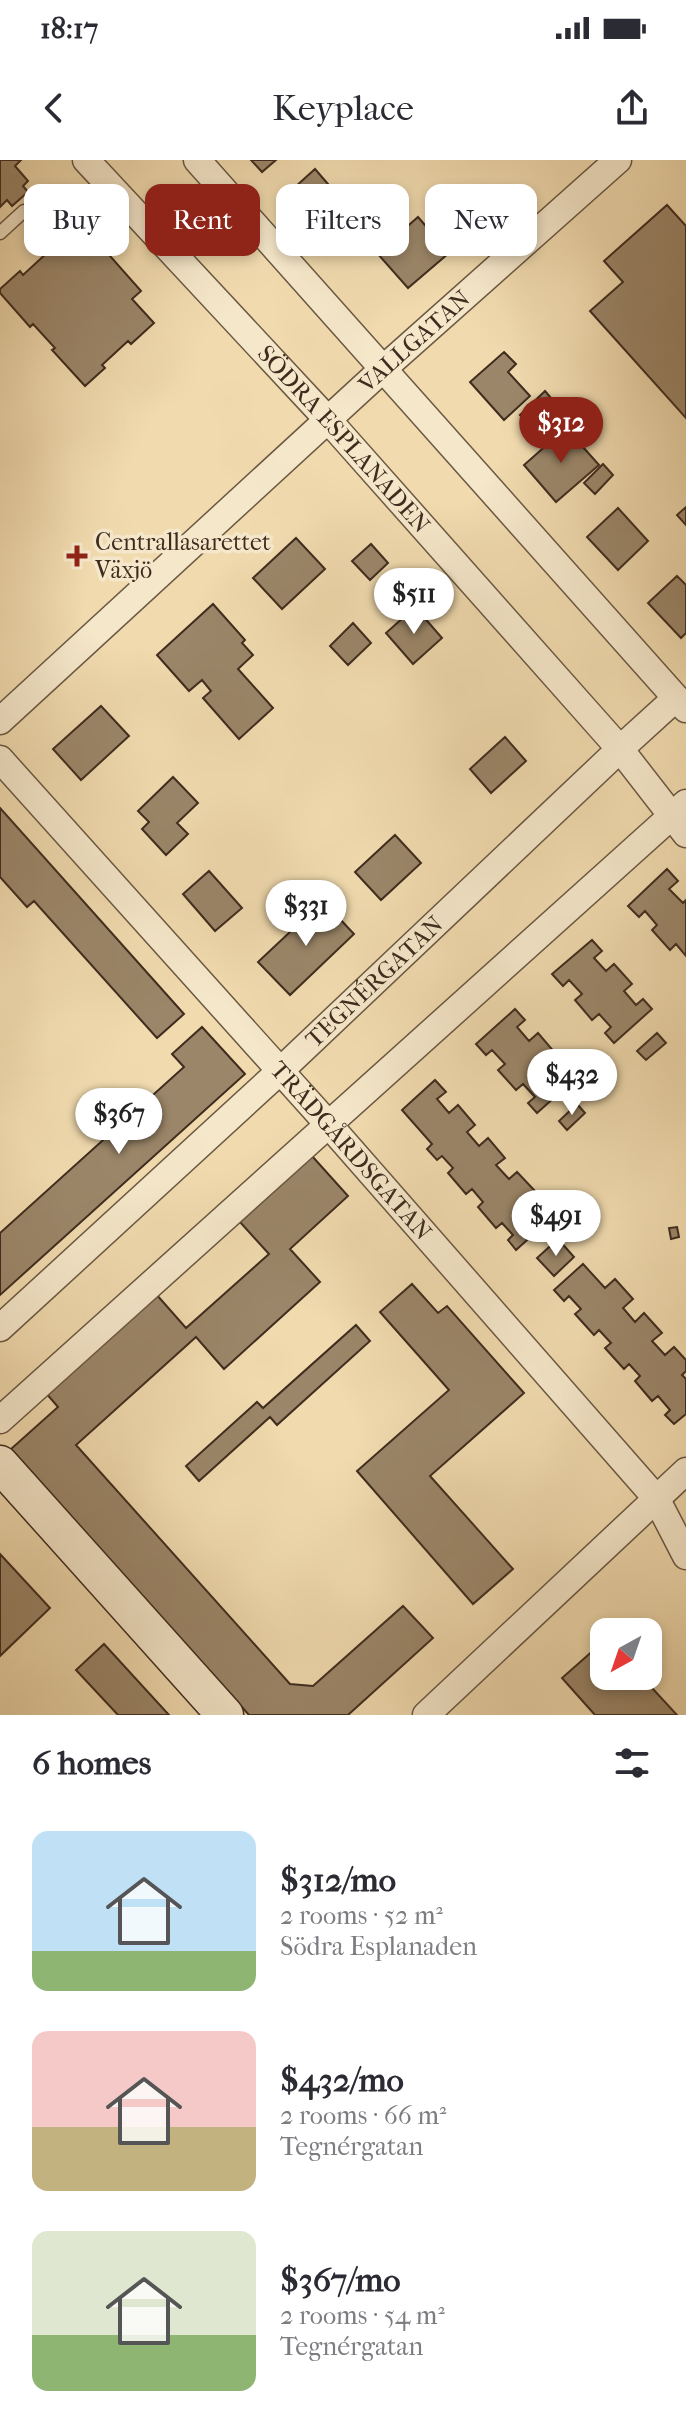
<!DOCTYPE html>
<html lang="en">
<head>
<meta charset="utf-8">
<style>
  :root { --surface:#fff; --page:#f7f7f7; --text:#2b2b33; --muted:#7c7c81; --accent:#8f2418 }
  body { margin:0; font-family:"IM FELL French Canon",serif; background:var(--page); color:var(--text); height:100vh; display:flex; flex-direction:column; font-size:30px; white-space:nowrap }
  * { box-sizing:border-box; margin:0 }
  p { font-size:26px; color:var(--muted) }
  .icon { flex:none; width:44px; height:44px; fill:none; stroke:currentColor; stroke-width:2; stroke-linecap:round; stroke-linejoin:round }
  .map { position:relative; height:1555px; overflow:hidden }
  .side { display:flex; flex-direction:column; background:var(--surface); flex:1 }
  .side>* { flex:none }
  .hud { position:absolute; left:24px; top:24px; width:638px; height:72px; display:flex; gap:16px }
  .needle { width:52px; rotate:220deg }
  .controls { position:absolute; left:590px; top:1458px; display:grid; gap:16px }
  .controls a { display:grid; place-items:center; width:72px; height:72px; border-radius:16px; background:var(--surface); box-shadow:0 4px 12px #0003; font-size:40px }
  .price { position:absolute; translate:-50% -68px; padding:0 18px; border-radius:28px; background:#fff; color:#222; font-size:26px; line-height:52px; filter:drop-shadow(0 2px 4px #0008) }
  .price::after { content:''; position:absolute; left:50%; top:48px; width:24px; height:18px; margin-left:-12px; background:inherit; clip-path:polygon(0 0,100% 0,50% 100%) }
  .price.on { background:var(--accent); color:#fff }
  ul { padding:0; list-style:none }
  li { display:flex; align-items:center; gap:24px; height:200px; padding:0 32px }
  li span { display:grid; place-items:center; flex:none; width:224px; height:160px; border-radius:16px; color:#555 }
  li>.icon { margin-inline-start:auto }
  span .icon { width:96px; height:96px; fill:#fffc; stroke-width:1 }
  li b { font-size:34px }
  h2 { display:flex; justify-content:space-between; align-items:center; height:96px; padding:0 32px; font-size:34px }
  .pill { padding:0 28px; border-radius:16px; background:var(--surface); box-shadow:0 4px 12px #0003; font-size:28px; line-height:72px }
  .pill.on { background:var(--accent); color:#fff }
  .status { display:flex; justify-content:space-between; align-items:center; height:56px; padding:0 40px; background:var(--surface); direction:ltr }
  .status svg { height:22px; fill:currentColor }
  header { display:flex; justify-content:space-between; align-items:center; height:104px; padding:0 32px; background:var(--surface); font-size:36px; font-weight:600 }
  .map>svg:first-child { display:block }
  .building { fill:#9b8669; stroke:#3f2c1f; stroke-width:2 }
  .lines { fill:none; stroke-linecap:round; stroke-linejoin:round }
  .lane-casing { stroke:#6b5843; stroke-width:15 }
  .street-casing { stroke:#6b5843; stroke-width:29 }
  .secondary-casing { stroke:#3f2c1f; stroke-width:39 }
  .lane { stroke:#f5e7ca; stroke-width:12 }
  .street { stroke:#f5e7ca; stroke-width:26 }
  .secondary { stroke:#f5e7ca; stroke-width:36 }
  .poi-dot { fill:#8f2418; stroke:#f5e7ca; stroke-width:3 }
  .labels { text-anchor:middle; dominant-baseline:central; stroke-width:7; stroke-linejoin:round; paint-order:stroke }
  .street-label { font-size:24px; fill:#3f2c1f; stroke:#f5e7ca }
  .poi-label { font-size:24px; fill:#3f2c1f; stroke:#f5e7ca; text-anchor:start }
</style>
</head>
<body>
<div class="status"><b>18:17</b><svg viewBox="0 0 49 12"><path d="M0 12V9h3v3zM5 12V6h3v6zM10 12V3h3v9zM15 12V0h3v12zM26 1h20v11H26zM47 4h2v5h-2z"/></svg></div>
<header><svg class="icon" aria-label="back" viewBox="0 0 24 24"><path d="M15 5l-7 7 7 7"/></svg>Keyplace<svg class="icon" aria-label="share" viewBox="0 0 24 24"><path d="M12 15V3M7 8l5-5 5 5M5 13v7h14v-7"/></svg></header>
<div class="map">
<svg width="686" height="1555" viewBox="0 0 686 1555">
  <rect width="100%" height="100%" fill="#f0daae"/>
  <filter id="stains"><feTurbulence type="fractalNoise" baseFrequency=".0025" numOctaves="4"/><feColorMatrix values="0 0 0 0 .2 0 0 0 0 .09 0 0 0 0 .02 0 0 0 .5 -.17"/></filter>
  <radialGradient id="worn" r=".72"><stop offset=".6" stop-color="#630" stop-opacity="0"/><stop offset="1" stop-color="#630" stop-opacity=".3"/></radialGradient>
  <!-- building -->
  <path class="building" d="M0 0H21L15 6 28 21 23 26 28 32 12 46 7 40 0 47Z
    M251 0H276L262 12Z
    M315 9 353 53 322 80 284 37Z
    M465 39 485 60 467 78 447 58Z
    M667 45 686 66V258L590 151 623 122 604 101Z
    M418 57 449 93 408 128 377 93Z
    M68 68 86 88 95 79 141 131 132 139 154 163 131 184 128 181 102 205 105 208 85 226 52 190 55 188 33 164 30 167 0 133V129L20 111 23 115 49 91 46 88Z
    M504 192 516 204 508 212 530 236 504 260 470 222Z
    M545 231 556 244 531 267 520 255Z
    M566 268 599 305 556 342 524 305Z
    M603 304 613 315 595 334 584 323Z
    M686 347V365L677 355Z
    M618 348 648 381 618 410 587 377Z
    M296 378 325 409 282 449 253 418Z
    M371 384 388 403 370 420 352 401Z
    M677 416 686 425V473L681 478 648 443Z
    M213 444 245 480 242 483 253 495 238 509 273 548 239 579 203 538 211 531 202 520 189 531 157 495Z
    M415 447 442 478 413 504 386 473Z
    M353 463 371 483 348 505 330 486Z
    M101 546 129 576 81 620 53 589Z
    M505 577 526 601 491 633 470 609Z
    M173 617 198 643 177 663 188 674 166 695 142 669 149 662 138 651Z
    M0 648 184 854 157 878 34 741 27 747 0 717Z
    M395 675 421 703 381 740 355 712Z
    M667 709 678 721 669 729 683 743 686 740V796L676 784 670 790 652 770 657 765 645 751 639 757 628 746Z
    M209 711 242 748 215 771 183 734Z
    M323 741 354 774 290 835 258 802Z
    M592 780 602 791 594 798 606 811 614 804 632 824 624 831 636 845 643 839 652 849 614 883 605 873 611 867 599 854 592 860 575 840 582 834 569 820 563 826 552 814Z
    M515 849 525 860 517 867 529 881 538 873 556 894 547 901 560 915 567 909 575 919 537 953 528 943 535 937 523 924 516 930 498 910 505 904 492 890 486 895 476 884Z
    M202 867 245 914 0 1135V1073L184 907 172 894Z
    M657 873 666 883 646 900 637 891Z
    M435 920 446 932 437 939 449 953 458 945 475 965 467 972 479 986 488 978 505 998 496 1005 509 1019 517 1012 535 1031 526 1039 538 1053 547 1045 555 1055 516 1090 508 1080 513 1075 502 1063 496 1068 478 1047 483 1042 472 1029 466 1034 448 1013 453 1008 442 996 437 1000 427 989 432 984 402 950Z
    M577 944 585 953 567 970 559 961Z
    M312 996 348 1036 290 1089 320 1122 224 1209 196 1177 76 1285 290 1524 313 1526 403 1446 433 1478 348 1555H249L11 1289 58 1247 46 1233 156 1134 186 1168 269 1094 240 1062Z
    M677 1067 679 1077 671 1079 669 1068Z
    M558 1079 574 1097 554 1116 537 1098Z
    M583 1104 605 1128 615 1119 633 1139 623 1148 635 1162 644 1153 662 1173 652 1181 665 1195 674 1187 686 1200V1211L682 1215 686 1219V1254L674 1264 665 1255 670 1250 658 1236 652 1241 635 1221 640 1216 629 1204 624 1209 605 1188 611 1183 599 1170 594 1175 575 1154 581 1149 569 1136 564 1141 554 1130Z
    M412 1124 438 1153 447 1146 524 1233 430 1316 513 1409 473 1444 357 1311 449 1230 380 1152Z
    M356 1165 370 1181 277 1265 270 1257 199 1321 186 1306 257 1242 263 1248Z
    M0 1394 50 1448 0 1496Z
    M604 1481V1516H641L677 1555H595L562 1518Z
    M104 1484 169 1555H118L76 1510Z"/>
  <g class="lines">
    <!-- lane casing -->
    <g class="lane-casing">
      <path id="lane" d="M0 73 24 51"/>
    </g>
    <!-- street casing -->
    <g class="street-casing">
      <g id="street">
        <path id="s1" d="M86 0 329 261 620 589 686 674"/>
        <path d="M197 0 686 549"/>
        <path id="s2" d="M0 561 383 209 618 0"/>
        <path id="s3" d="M0 599 329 965 656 1338 686 1396"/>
        <path id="s4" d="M0 1168 279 912 620 589 676 538"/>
        <path d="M0 1260 686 643"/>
        <path d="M426 1555 686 1311"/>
      </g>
    </g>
    <!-- secondary casing -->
    <g class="secondary-casing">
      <path id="secondary" d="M0 1304 225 1555"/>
    </g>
    <!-- lane -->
    <use href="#lane" class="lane"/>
    <!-- street -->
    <use href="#street" class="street"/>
    <!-- secondary -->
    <use href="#secondary" class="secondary"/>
  </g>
  <!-- markers -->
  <path class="poi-dot" d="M73 384h8v8h8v8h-8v8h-8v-8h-8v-8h8z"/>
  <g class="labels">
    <!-- street labels -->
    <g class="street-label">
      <text stroke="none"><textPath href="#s2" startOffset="562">VALLGATAN</textPath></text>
      <text stroke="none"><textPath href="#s1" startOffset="380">SÖDRA ESPLANADEN</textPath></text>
      <text stroke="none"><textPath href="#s4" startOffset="510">TEGNÉRGATAN</textPath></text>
      <text stroke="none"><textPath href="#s3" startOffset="526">TRÄDGÅRDSGATAN</textPath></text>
    </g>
    <!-- poi labels -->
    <g class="poi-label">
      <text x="95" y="382">Centrallasarettet<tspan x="95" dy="28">Växjö</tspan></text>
    </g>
  </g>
  <rect width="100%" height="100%" filter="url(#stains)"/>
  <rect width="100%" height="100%" fill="url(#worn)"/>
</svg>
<div class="controls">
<a><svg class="needle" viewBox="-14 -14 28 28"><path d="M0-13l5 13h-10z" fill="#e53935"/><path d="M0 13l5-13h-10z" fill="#7c7c81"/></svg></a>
</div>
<b class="price on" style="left:561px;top:305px">$312</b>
<b class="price" style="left:414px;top:476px">$511</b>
<b class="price" style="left:306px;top:788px">$331</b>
<b class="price" style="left:572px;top:957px">$432</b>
<b class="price" style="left:119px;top:996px">$367</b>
<b class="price" style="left:556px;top:1098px">$491</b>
<div class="hud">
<a class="pill">Buy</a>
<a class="pill on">Rent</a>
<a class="pill">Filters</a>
<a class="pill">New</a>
</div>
</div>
<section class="side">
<h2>6 homes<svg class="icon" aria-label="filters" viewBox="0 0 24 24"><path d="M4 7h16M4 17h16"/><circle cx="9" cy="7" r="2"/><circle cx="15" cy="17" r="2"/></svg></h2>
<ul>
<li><span style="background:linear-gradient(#bfe0f5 75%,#8fb573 0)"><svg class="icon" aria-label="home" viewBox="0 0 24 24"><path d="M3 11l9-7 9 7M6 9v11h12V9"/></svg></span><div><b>$312/mo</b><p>2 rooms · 52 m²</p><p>Södra Esplanaden</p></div></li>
<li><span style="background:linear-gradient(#f6c9c9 60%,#c2b280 0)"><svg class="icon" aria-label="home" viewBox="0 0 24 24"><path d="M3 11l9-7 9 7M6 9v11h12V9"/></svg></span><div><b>$432/mo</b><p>2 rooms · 66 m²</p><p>Tegnérgatan</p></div></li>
<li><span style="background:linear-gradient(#dfe7d0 65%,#8fb573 0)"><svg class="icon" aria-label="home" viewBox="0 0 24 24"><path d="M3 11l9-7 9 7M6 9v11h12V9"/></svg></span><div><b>$367/mo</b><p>2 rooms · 54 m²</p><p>Tegnérgatan</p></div></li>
</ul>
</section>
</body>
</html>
